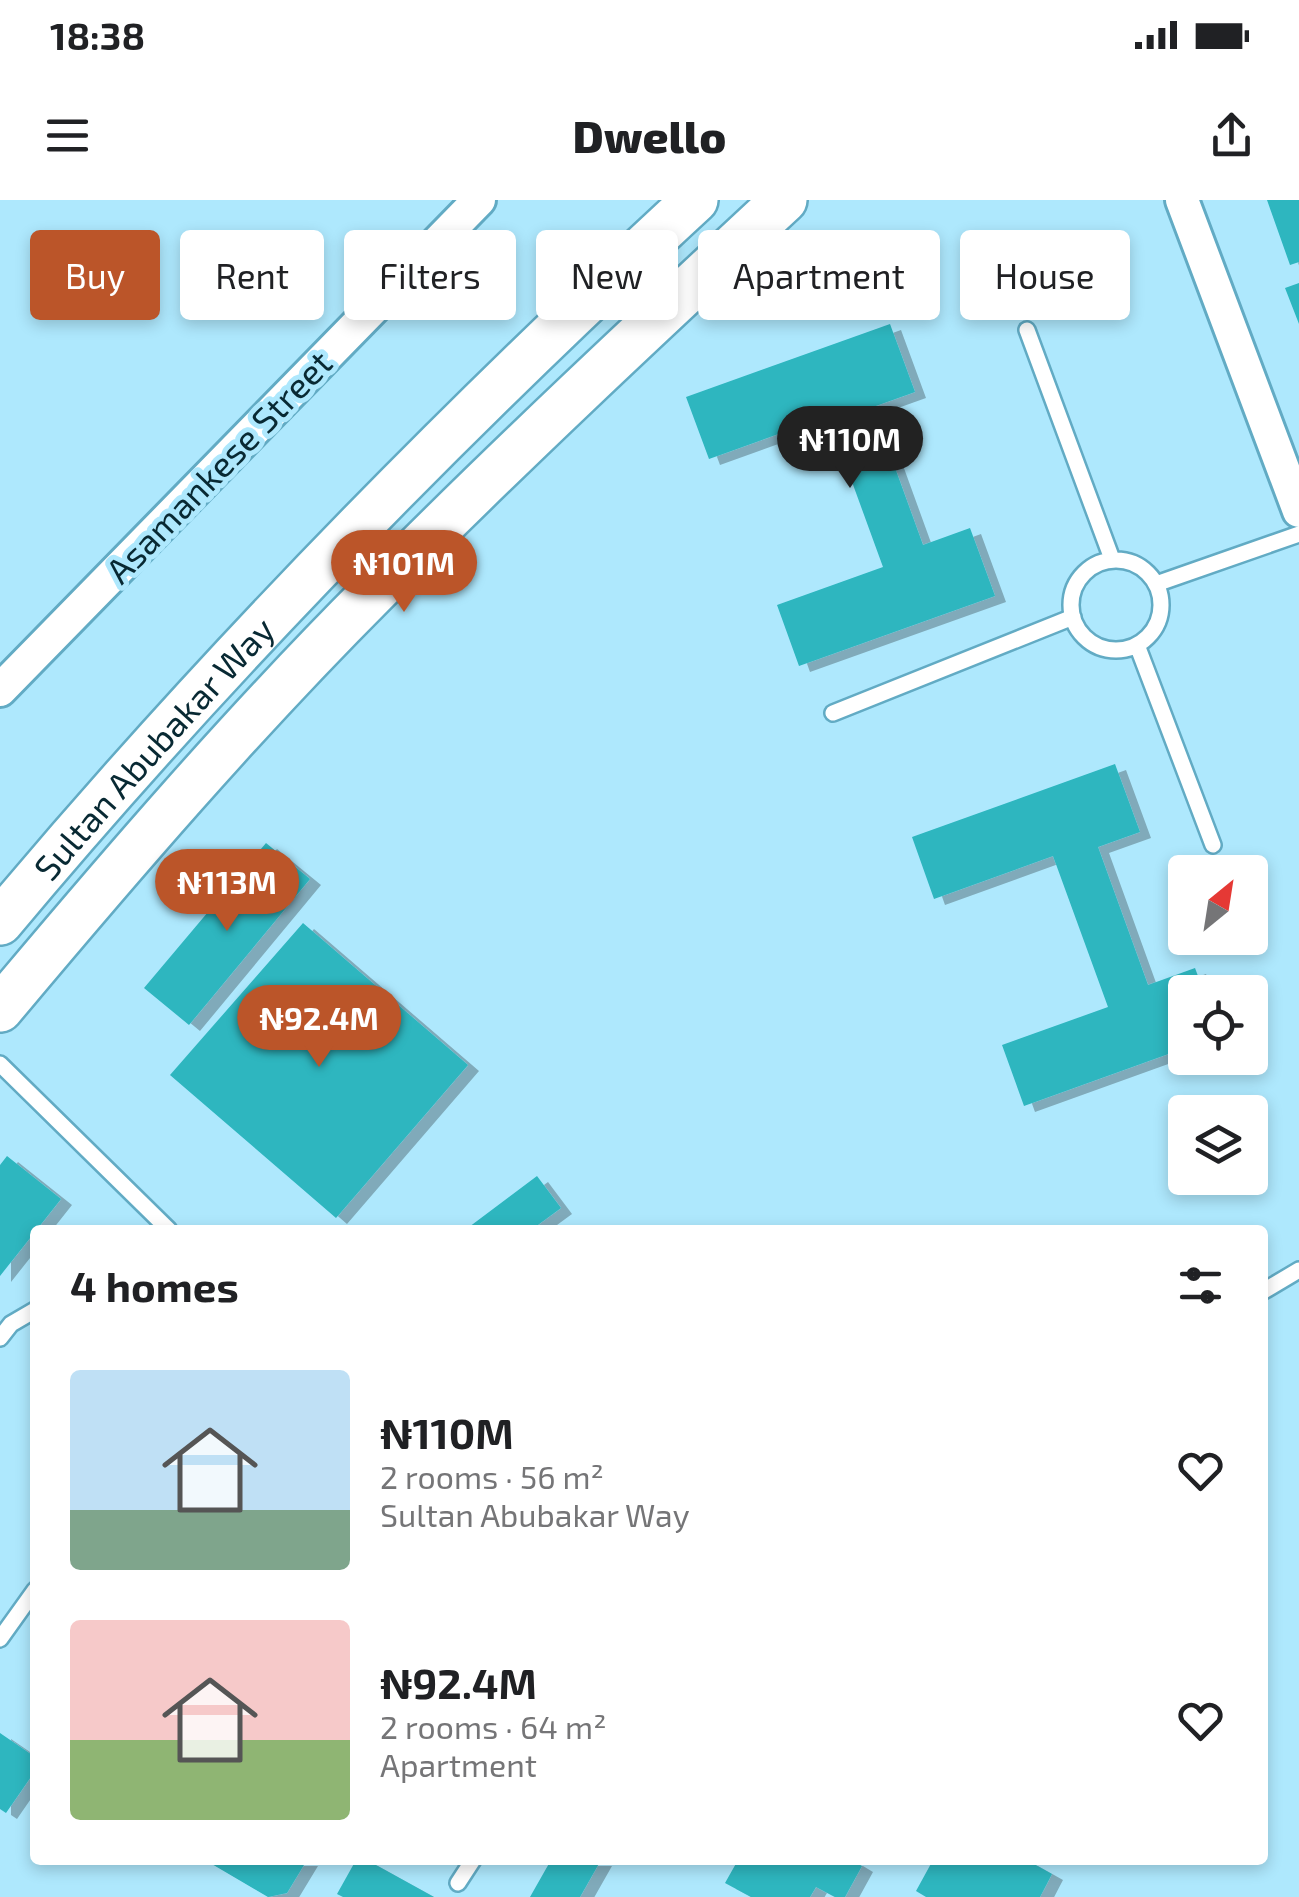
<!DOCTYPE html>
<html lang="en">
<head>
<meta charset="utf-8">
<style>
  :root { --surface:#fff; --page:#f2f2f2; --text:#202124; --muted:#757577; --accent:#bb5529 }
  body { margin:0; font-family:"Exo 2",sans-serif; background:var(--page); color:var(--text); height:100vh; display:flex; flex-direction:column; font-size:38px; white-space:nowrap }
  * { box-sizing:border-box; margin:0 }
  p { font-size:32px; color:var(--muted) }
  .icon { flex:none; width:55px; height:55px; fill:none; stroke:currentColor; stroke-width:2; stroke-linecap:round; stroke-linejoin:round }
  .map { position:relative; flex:1; overflow:hidden }
  .sheet { position:absolute; left:30px; top:1025px; width:1238px; height:640px; display:flex; flex-direction:column; background:var(--surface); border-radius:10px; box-shadow:0 5px 15px #0003 }
  .sheet>* { flex:none }
  .hud { position:absolute; left:30px; top:30px; width:1240px; height:90px; display:flex; gap:20px }
  .needle { width:65px; rotate:30deg }
  .buttons { position:absolute; left:1168px; top:655px; display:grid; gap:20px }
  .buttons a { display:grid; place-items:center; width:100px; height:100px; border-radius:10px; background:var(--surface); box-shadow:0 5px 15px #0003; font-size:50px }
  .price { position:absolute; translate:-50% -85px; padding:0 22px; border-radius:35px; background:var(--accent); color:#fff; font-size:32px; line-height:65px; filter:drop-shadow(0 2px 5px #0008) }
  .price::after { content:''; position:absolute; left:50%; top:60px; width:30px; height:22px; margin-left:-15px; background:inherit; clip-path:polygon(0 0,100% 0,50% 100%) }
  .price.selected { background:#222; color:#fff }
  ul { padding:0; list-style:none }
  li { display:flex; align-items:center; gap:30px; height:250px; padding:0 40px }
  li span { display:grid; place-items:center; flex:none; width:280px; height:200px; border-radius:10px; color:#555 }
  li>.icon { margin-inline-start:auto }
  span .icon { width:120px; height:120px; fill:#fffc; stroke-width:1 }
  li b { font-size:42px }
  h2 { display:flex; justify-content:space-between; align-items:center; height:120px; padding:0 40px; font-size:42px }
  .chip { padding:0 35px; border-radius:10px; background:var(--surface); box-shadow:0 5px 15px #0003; font-size:35px; line-height:90px }
  .chip.selected { background:var(--accent); color:#fff }
  .status { display:flex; justify-content:space-between; align-items:center; height:70px; padding:0 50px; background:var(--surface); direction:ltr }
  .status svg { height:28px; fill:currentColor }
  header { display:flex; justify-content:space-between; align-items:center; height:130px; padding:0 40px; background:var(--surface); font-size:45px; font-weight:800 }
  .map>svg:first-child { display:block }
  .building { fill:#2db6bf; filter:url(#shadow) }
  .lines { fill:none; stroke-linecap:round; stroke-linejoin:round }
  .lane-casing { stroke:#62abc4; stroke-width:20 }
  .street-casing { stroke:#62abc4; stroke-width:38 }
  .secondary-casing { stroke:#62abc4; stroke-width:50 }
  .lane { stroke:#fff; stroke-width:15 }
  .street { stroke:#fff; stroke-width:32 }
  .secondary { stroke:#fff; stroke-width:45 }
  .labels { text-anchor:middle; dominant-baseline:central; stroke-width:10; stroke-linejoin:round; paint-order:stroke }
  .street-label { font-size:35px; fill:#082933; stroke:#aee8fd }
</style>
</head>
<body>
<div class="status"><b>18:38</b><svg viewBox="0 0 49 12"><path d="M0 12V9h3v3zM5 12V6h3v6zM10 12V3h3v9zM15 12V0h3v12zM26 1h20v11H26zM47 4h2v5h-2z"/></svg></div>
<header><svg class="icon" aria-label="menu" viewBox="0 0 24 24"><path d="M4 6h16M4 12h16M4 18h16"/></svg>Dwello<svg class="icon" aria-label="share" viewBox="0 0 24 24"><path d="M12 15V3M7 8l5-5 5 5M5 13v7h14v-7"/></svg></header>
<div class="map">
<svg width="1299" height="1697" viewBox="0 0 1299 1697">
  <defs>
    <filter id="shadow"><feDropShadow dx="11" dy="6" stdDeviation="0" flood-color="#0004"/></filter>
  </defs>
  <rect width="100%" height="100%" fill="#aee8fd"/>
  <!-- building -->
  <path class="building" d="M1267 0H1299V62L1290 65Z
    M1299 83V124L1285 88Z
    M890 124 915 192 873 207 923 345 970 328 995 396 799 466 777 405 883 367 828 216 709 259 686 197Z
    M1115 564 1140 632 1098 647 1148 785 1195 768 1204 792H1185V848L1024 906 1002 845 1108 807 1053 656 934 699 912 637Z
    M266 643 310 679 189 825 144 788Z
    M303 723 468 865 336 1018 170 875Z
    M7 956 61 999 0 1076V965Z
    M537 976 561 1008 531 1030H465Z
    M0 1533 35 1557V1571L6 1613 0 1609Z
    M205 1660H307L287 1693 268 1697Z
    M356 1660H367L434 1697H343L337 1694Z
    M551 1660H601L580 1697H530Z
    M738 1660H852L862 1666 845 1697H835L816 1687 810 1697H751L725 1683Z
    M933 1660H1027L1052 1674 1040 1697H926L916 1691Z"/>
  <g class="lines">
    <!-- lane casing -->
    <g class="lane-casing">
      <path id="lane" d="M1027 130 1112 359
        M1071 405a45 45 0 1 1 90 0a45 45 0 1 1-90 0Z
        M1156 384 1299 334
        M1137 445 1213 645
        M833 513 1073 417
        M0 864 169 1030
        M1262 1092 1299 1070
        M0 1138 11 1124 35 1110
        M0 1439 35 1390
        M458 1683 473 1660"/>
    </g>
    <!-- street casing -->
    <g class="street-casing">
      <path id="street" d="M1182 0 1299 311
        M0 490 479 0"/>
    </g>
    <!-- secondary casing -->
    <g class="secondary-casing">
      <g id="secondary">
        <path id="s1" d="M0 722C215 465 449 227 695 0"/>
        <path d="M0 809C120 666 242 524 374 392 507 258 645 129 784 0"/>
      </g>
    </g>
    <!-- lane -->
    <use href="#lane" class="lane"/>
    <!-- street -->
    <use href="#street" class="street"/>
    <!-- secondary -->
    <use href="#secondary" class="secondary"/>
  </g>
  <g class="labels">
    <!-- street labels -->
    <g class="street-label">
      <text transform="translate(218 266) rotate(-46)">Asamankese Street</text>
      <text stroke="none"><textPath href="#s1" startOffset="232">Sultan Abubakar Way</textPath></text>
    </g>
  </g>
</svg>
<div class="buttons">
<a><svg class="needle" viewBox="-14 -14 28 28"><path d="M0-13l5 13h-10z" fill="#e53935"/><path d="M0 13l5-13h-10z" fill="#757577"/></svg></a>
<a><svg class="icon" aria-label="locate" viewBox="0 0 24 24"><circle cx="12" cy="12" r="6"/><path d="M12 2v4M12 18v4M2 12h4M18 12h4"/></svg></a>
<a><svg class="icon" aria-label="layers" viewBox="0 0 24 24"><path d="M12 4l9 5-9 5-9-5zM3 14l9 5 9-5"/></svg></a>
</div>
<b class="price selected" style="left:850px;top:291px">₦110M</b>
<b class="price" style="left:404px;top:415px">₦101M</b>
<b class="price" style="left:227px;top:734px">₦113M</b>
<b class="price" style="left:319px;top:870px">₦92.4M</b>
<div class="hud">
<a class="chip selected">Buy</a>
<a class="chip">Rent</a>
<a class="chip">Filters</a>
<a class="chip">New</a>
<a class="chip">Apartment</a>
<a class="chip">House</a>
</div>
<section class="sheet">
<h2>4 homes<svg class="icon" aria-label="filters" viewBox="0 0 24 24"><path d="M4 7h16M4 17h16"/><circle cx="9" cy="7" r="2"/><circle cx="15" cy="17" r="2"/></svg></h2>
<ul>
<li><span style="background:linear-gradient(#bfe0f5 70%,#7fa58c 0)"><svg class="icon" aria-label="home" viewBox="0 0 24 24"><path d="M3 11l9-7 9 7M6 9v11h12V9"/></svg></span><div><b>₦110M</b><p>2 rooms · 56 m²</p><p>Sultan Abubakar Way</p></div><svg class="icon" aria-label="heart" viewBox="0 0 24 24"><path d="M12 20l-8-8c-3-5 5-10 8-4 3-6 11-1 8 4z"/></svg></li>
<li><span style="background:linear-gradient(#f6c9c9 60%,#8fb573 0)"><svg class="icon" aria-label="home" viewBox="0 0 24 24"><path d="M3 11l9-7 9 7M6 9v11h12V9"/></svg></span><div><b>₦92.4M</b><p>2 rooms · 64 m²</p><p>Apartment</p></div><svg class="icon" aria-label="heart" viewBox="0 0 24 24"><path d="M12 20l-8-8c-3-5 5-10 8-4 3-6 11-1 8 4z"/></svg></li>
</ul>
</section>
</div>
</body>
</html>
